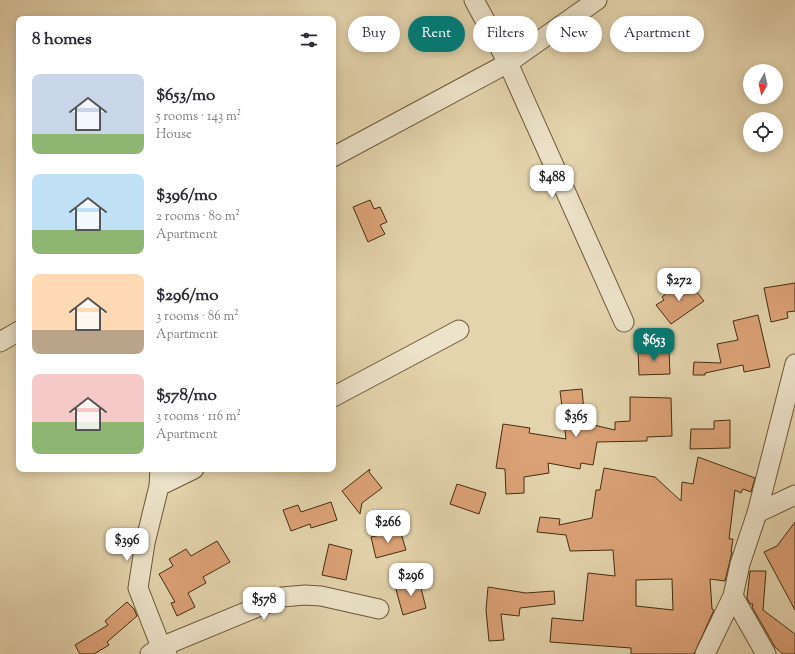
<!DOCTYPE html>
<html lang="en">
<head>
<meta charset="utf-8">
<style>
  :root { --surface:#fff; --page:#f7f7f7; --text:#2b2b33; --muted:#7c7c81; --accent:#0f766e }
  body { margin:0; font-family:"Sorts Mill Goudy",serif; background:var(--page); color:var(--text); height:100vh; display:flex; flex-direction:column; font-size:15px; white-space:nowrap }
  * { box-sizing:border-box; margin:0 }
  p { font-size:13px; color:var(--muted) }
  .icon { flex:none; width:22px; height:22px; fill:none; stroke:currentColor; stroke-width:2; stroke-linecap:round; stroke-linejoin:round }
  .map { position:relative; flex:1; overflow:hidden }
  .sheet { position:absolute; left:16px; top:16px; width:320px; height:456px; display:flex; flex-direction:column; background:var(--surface); border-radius:8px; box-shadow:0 2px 10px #0003 }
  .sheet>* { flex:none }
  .hud { position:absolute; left:348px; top:16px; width:380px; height:36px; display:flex; gap:8px }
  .needle { width:26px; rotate:188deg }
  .tools { position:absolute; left:743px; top:64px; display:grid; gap:8px }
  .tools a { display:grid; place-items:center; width:40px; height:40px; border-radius:50%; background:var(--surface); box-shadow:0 2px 10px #0003; font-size:20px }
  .price { position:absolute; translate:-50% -34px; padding:0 9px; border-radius:8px; background:#fff; color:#222; font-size:13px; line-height:26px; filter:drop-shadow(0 1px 2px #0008) }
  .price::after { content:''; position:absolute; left:50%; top:24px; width:12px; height:9px; margin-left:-6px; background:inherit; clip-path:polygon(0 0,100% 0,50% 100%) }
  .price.current { background:var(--accent); color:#fff }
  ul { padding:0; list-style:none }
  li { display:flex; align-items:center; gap:12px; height:100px; padding:0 16px }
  li span { display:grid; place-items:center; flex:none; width:112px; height:80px; border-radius:8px; color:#555 }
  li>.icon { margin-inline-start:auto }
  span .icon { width:48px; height:48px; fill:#fffc; stroke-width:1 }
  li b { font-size:17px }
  h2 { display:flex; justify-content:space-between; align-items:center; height:48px; padding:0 16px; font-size:17px }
  .chip { padding:0 14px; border-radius:18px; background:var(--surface); box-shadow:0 2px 10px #0003; font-size:14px; line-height:36px }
  .chip.current { background:var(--accent); color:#fff }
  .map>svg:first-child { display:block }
  .building { fill:#dca277; stroke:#442d0e; fill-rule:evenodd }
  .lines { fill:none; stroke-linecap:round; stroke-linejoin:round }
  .minor-casing { stroke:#6c5736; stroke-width:21 }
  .minor { stroke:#ede3ca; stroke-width:19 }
</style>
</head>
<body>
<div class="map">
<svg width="795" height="654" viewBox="0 0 795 654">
  <rect width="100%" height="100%" fill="#e4d4ad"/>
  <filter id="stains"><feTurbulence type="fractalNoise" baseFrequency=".005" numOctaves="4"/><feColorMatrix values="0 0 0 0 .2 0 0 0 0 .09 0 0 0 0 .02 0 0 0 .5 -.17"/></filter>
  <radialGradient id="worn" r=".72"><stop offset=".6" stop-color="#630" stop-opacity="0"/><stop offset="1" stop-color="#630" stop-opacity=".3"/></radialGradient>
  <!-- building -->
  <path class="building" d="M370 200 374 209 380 207 387 222 380 225 385 234 368 242 353 207Z
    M688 281 704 301 671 324 656 305 664 300 662 297 674 287 676 290Z
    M795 283V311L787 312 788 318 771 322 764 288Z
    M758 315 770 367 744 372 743 365 705 373V375H693L694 362 721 363 717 344 738 340 733 321Z
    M669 349 670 374 639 375 638 350Z
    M582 389 585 423 615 430V422L630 421V397L671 398 672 436 647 437V441L597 442 593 465 581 463 580 469 548 463 549 473 524 477V493L506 494 505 469 496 468 503 424 530 428 529 433 566 439 560 391Z
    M730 420V448L690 449 691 429H714V421Z
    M698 457 755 478 751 492 743 489 741 493 735 490 729 539H733L731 552H732L725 581 710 579 712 609 714 610 694 654H631V648L550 642 552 618 583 621 588 573 615 576 613 550 570 551 566 535 537 532 540 517 560 519 559 525 592 518 596 490H600L604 468 655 477 681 501 682 482 693 484ZM672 579 673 610 636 606V580Z
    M370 469 369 472 382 488 362 503 360 514 342 491Z
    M457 484 486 493 479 514 450 504Z
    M331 502 337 520 311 528 310 524 291 531 283 510 298 505 301 512Z
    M795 522V610L764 552 777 546Z
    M400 530 406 550 376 558 371 537Z
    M217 541 230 562 203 577 206 583 188 593 195 607 177 616 171 603 175 602 159 574 173 566 169 559 186 549 191 556Z
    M329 544 352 550 346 580 322 575Z
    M750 571H766L763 610 795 634V654H783L775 647 752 607 753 604H750L747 598Z
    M419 580 426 608 403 615 395 586Z
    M488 587 526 593 554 591 555 604 520 608 519 616 501 614 504 640 489 641 486 610Z
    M127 602 134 609 137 616 107 642 109 645 94 654H80L75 645 108 625 105 621Z"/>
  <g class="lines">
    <!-- minor casing -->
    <g class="minor-casing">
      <path id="minor" d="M474 0 508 63 624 322
        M333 157 508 63 597 0
        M0 342 19 331
        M333 397 459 330
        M160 469 159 486 145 543 138 588 161 647 167 654
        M159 486 194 469
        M757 513 795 495
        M733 596 766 654
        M150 654 161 647 282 597 305 595 321 596 379 609
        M705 654 733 596 740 564 757 513 795 364"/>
    </g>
    <!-- minor -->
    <use href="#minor" class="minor"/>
  </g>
  <rect width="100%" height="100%" filter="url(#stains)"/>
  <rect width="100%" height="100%" fill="url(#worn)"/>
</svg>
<div class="tools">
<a><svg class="needle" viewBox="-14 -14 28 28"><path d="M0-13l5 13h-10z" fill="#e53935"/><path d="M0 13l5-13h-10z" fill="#7c7c81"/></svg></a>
<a><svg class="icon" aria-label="locate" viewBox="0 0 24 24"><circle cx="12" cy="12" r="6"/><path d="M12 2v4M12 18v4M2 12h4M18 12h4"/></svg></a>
</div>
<b class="price" style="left:552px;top:199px">$488</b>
<b class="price" style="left:679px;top:302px">$272</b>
<b class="price current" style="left:654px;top:362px">$653</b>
<b class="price" style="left:576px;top:438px">$365</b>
<b class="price" style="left:388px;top:544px">$266</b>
<b class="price" style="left:127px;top:562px">$396</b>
<b class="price" style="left:411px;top:597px">$296</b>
<b class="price" style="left:264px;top:621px">$578</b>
<div class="hud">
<a class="chip">Buy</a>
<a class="chip current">Rent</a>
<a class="chip">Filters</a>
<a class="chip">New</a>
<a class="chip">Apartment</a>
</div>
<section class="sheet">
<h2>8 homes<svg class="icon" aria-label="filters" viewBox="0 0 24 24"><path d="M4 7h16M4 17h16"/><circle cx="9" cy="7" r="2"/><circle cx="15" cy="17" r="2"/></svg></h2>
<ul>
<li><span style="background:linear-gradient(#c9d6e8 75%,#8fb573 0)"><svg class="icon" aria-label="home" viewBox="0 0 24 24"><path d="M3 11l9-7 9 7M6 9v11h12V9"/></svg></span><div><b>$653/mo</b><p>5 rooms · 143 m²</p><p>House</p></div></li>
<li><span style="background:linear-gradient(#bfe0f5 70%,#8fb573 0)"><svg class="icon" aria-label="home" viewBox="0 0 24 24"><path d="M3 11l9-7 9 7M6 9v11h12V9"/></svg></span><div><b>$396/mo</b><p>2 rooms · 80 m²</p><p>Apartment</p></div></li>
<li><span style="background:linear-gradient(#ffd9b3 70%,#b9a48a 0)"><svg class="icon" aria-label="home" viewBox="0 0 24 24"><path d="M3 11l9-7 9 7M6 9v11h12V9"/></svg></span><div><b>$296/mo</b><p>3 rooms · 86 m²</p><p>Apartment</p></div></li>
<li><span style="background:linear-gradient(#f6c9c9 60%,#8fb573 0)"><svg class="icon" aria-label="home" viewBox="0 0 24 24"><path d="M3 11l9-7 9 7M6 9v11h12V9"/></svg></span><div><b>$578/mo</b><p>3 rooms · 116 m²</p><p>Apartment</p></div></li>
</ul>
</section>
</div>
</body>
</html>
